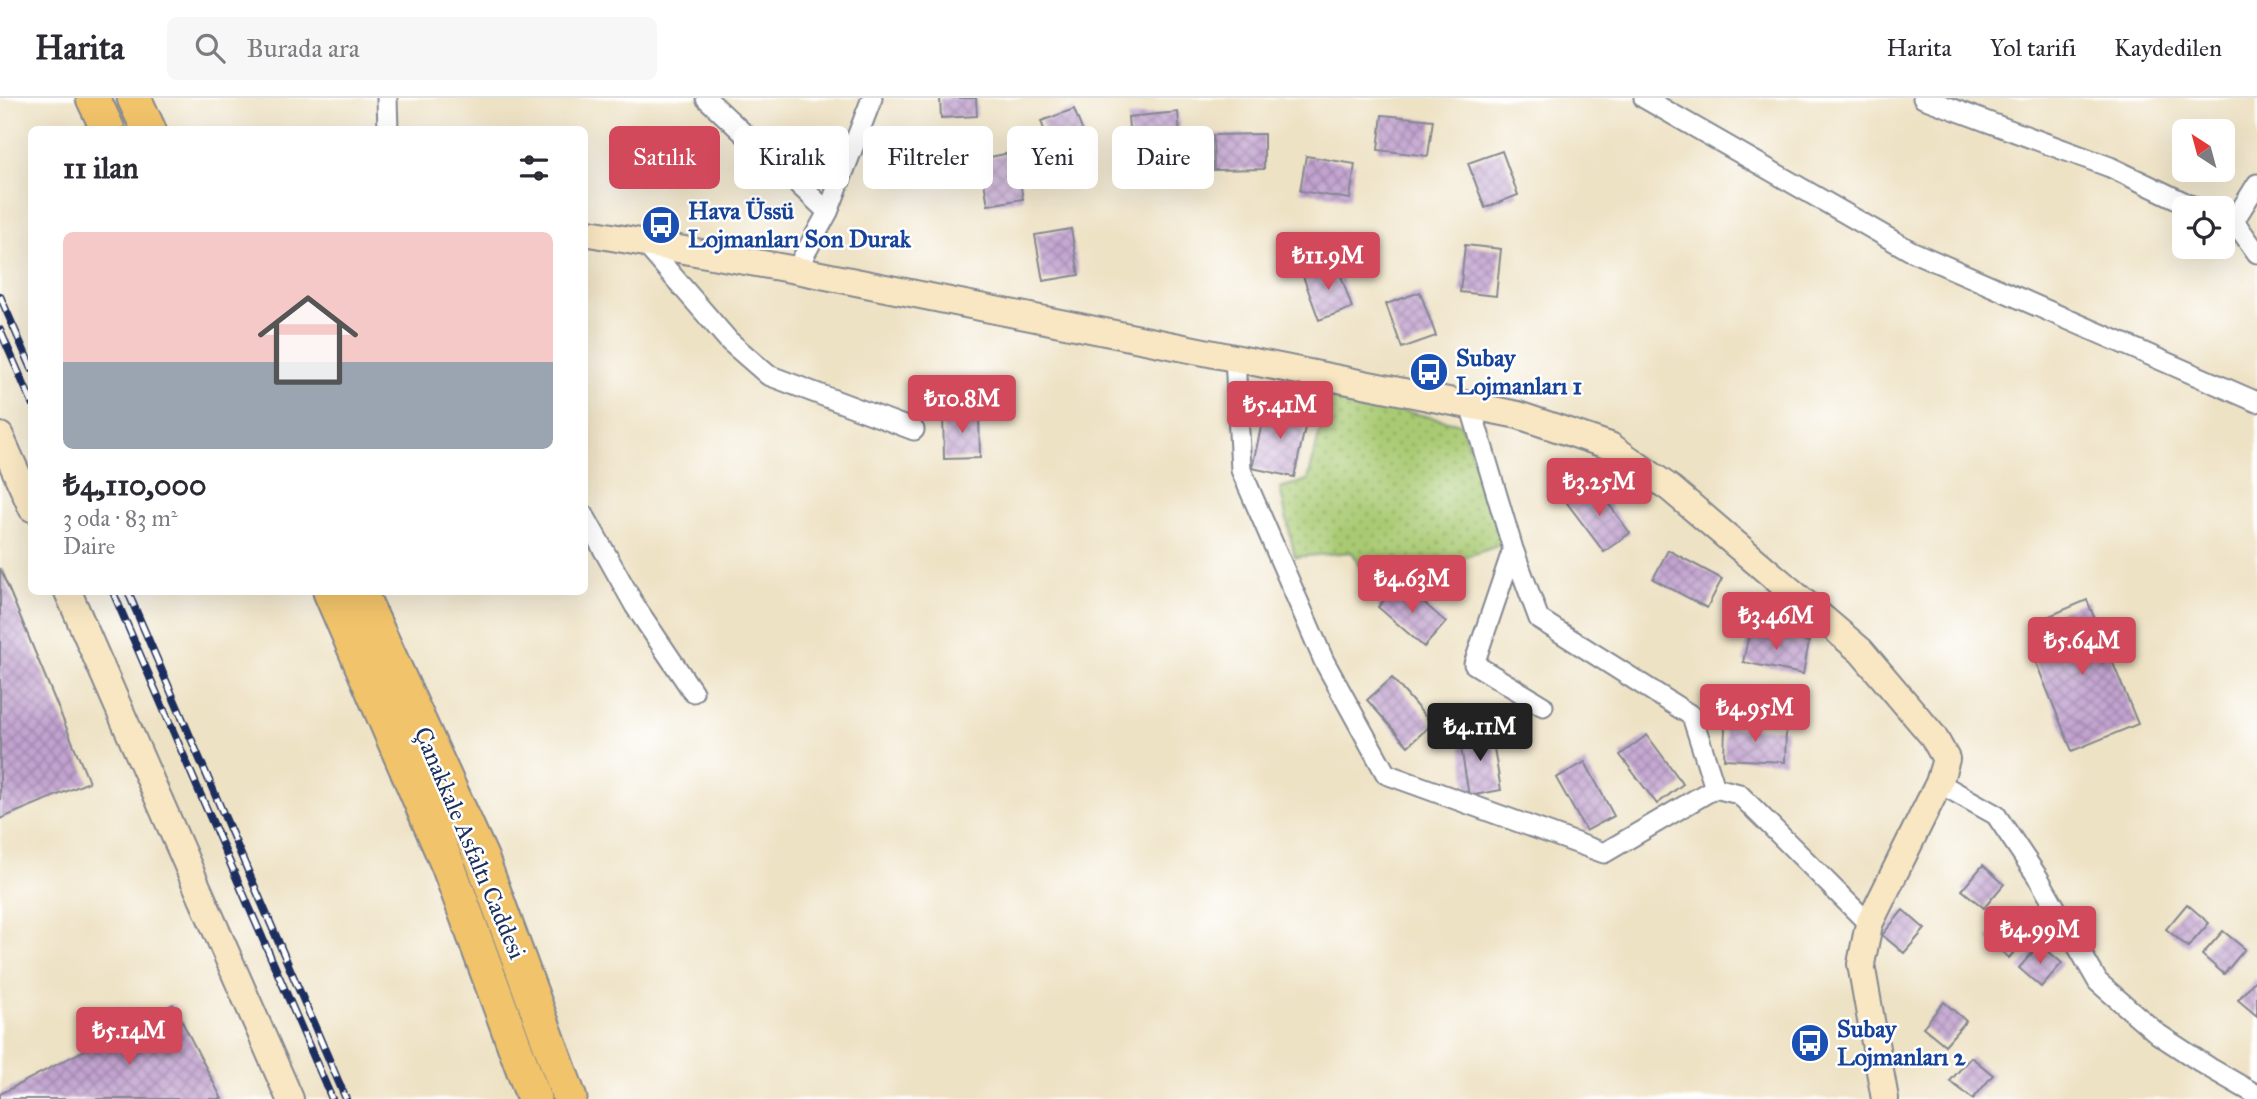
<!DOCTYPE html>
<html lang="tr">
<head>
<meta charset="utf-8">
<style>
  :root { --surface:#fff; --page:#f7f7f7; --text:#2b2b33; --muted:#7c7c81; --line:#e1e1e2; --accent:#d1495b }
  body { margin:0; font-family:"IM FELL Great Primer",serif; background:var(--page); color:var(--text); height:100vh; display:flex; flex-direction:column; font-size:26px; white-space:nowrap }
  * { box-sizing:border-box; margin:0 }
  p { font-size:23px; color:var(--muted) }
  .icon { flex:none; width:38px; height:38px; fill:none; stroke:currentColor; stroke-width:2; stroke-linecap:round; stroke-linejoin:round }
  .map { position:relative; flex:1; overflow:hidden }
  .side { position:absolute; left:28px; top:28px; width:560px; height:469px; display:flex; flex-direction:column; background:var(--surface); border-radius:10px; box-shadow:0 7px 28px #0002 }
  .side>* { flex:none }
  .guide { position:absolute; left:609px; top:28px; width:665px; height:63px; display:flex; gap:14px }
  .needle { width:46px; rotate:324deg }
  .controls { position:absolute; left:2172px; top:21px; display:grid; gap:14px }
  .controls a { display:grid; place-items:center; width:63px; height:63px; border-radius:10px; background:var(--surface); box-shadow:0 7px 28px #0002; font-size:35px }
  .price { position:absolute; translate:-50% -60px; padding:0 16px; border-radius:7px; background:var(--accent); color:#fff; font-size:23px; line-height:46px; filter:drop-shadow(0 2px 4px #0008) }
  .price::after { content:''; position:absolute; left:50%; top:42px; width:21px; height:16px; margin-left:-10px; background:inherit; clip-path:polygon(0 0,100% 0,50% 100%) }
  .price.selected { background:#222; color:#fff }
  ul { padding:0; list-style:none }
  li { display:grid; align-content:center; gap:14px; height:371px; padding:0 35px }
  li span { display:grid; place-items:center; height:217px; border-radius:10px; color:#555 }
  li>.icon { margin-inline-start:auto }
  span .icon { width:126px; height:126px; fill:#fffc; stroke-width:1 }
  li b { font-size:30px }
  h2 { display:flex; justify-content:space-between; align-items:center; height:84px; padding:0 35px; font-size:30px }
  .tag { padding:0 24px; border-radius:10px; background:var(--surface); box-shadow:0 7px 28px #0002; font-size:24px; line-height:63px }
  .tag.selected { background:var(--accent); color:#fff }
  header { display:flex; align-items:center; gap:42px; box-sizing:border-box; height:98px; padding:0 35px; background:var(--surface); border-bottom:2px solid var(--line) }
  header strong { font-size:33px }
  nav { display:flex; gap:38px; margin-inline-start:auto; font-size:24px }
  .search { width:490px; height:63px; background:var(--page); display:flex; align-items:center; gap:18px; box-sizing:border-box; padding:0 24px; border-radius:10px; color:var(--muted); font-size:26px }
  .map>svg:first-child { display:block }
  .park { fill:url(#park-dots); stroke:#627c68; stroke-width:2 }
  .building { fill:url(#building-cross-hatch) }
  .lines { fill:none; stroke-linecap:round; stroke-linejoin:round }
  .street-casing { stroke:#848891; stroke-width:23 }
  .secondary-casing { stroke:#848891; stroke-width:30 }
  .highway-casing { stroke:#848891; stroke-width:37 }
  .street { stroke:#fff; stroke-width:19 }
  .secondary { stroke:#f9e7c3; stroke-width:26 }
  .highway { stroke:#f1c36a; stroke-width:33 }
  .rail-casing { stroke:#1b2f5e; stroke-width:8 }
  .rail { stroke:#fff; stroke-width:5; stroke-dasharray:16; stroke-linecap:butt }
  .labels { text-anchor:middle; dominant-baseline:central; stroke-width:5; stroke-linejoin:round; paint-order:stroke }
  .transit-label { font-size:24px; font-weight:bold; fill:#164399; stroke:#fff; text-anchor:start }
  .street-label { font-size:24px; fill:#1b2f5e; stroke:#fff }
</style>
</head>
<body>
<header>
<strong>Harita</strong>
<div class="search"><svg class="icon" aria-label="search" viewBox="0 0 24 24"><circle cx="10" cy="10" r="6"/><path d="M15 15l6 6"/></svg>Burada ara</div>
<nav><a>Harita</a><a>Yol tarifi</a><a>Kaydedilen</a></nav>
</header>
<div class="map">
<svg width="2257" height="1001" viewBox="0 0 2257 1001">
  <defs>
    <pattern id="park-dots" width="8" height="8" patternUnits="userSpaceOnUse" patternTransform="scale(1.75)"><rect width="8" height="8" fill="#a9ca72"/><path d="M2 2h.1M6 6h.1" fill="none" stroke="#89a461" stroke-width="1.8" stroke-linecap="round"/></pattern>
    <pattern id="building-cross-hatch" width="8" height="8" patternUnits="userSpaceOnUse" patternTransform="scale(1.75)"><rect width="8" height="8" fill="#c2a3cf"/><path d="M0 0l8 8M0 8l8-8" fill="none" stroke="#9d85ab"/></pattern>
  </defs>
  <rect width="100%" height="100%" fill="#fff"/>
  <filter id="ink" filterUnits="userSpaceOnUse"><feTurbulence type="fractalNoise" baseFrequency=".0143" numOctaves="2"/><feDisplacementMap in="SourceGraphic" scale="14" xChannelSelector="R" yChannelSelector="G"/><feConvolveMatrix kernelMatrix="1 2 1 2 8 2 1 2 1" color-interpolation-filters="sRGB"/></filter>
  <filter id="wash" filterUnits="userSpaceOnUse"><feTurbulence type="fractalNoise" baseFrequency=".00686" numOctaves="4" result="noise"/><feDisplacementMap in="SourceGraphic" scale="28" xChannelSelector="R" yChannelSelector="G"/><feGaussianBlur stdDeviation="1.57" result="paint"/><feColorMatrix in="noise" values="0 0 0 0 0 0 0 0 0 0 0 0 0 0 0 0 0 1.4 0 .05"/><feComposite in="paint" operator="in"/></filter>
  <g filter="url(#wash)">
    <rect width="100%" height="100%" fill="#eee2c4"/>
    <!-- park -->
    <path class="park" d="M1329 296 1461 326 1504 446 1371 491 1352 454 1295 459 1280 390 1308 382Z"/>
    <g id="blocks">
      <!-- building -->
      <path class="building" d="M940 0H976L977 18 941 20Z
        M1074 11 1091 55 1057 67 1041 23Z
        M1178 14 1181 50 1131 54 1128 19Z
        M1382 17 1433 22 1428 58 1378 52Z
        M1264 36V71L1214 72 1213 37Z
        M1502 53 1518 97 1485 110 1468 65Z
        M1015 54 1023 101 988 107 980 61Z
        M1306 58 1355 66 1350 101 1300 93Z
        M1071 131 1079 177 1043 183 1035 137Z
        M1465 147 1501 151 1496 198 1460 194Z
        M1337 166 1352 210 1319 222 1303 178Z
        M1420 194 1436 238 1402 250 1386 206Z
        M1266 307 1308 316 1294 379 1252 370Z
        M979 313 980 360 944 361 943 314Z
        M1594 386 1630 435 1604 454 1567 405Z
        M1668 452 1722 481 1707 510 1653 481Z
        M0 470 89 684 0 721Z
        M1400 484 1446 524 1424 549 1378 509Z
        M2087 502 2138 626 2072 653 2032 555 2045 550 2035 524Z
        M1750 532 1809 544 1803 576 1743 564Z
        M1392 580 1432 626 1408 648 1367 602Z
        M1725 629 1786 631 1785 664 1724 661Z
        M1491 632 1501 692 1469 698 1459 637Z
        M1647 637 1683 686 1657 706 1620 657Z
        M1585 664 1614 718 1586 733 1556 680Z
        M1983 767 2004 786 1984 810 1962 792Z
        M2187 806 2209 825 2188 849 2166 831Z
        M1903 812 1925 831 1904 855 1882 837Z
        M2008 817 2030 835 2009 860 1988 841Z
        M2223 833 2245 851 2224 876 2202 857Z
        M2040 846 2062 865 2041 889 2019 870Z
        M2257 880V918L2238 902Z
        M1944 904 1966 923 1945 947 1923 929Z
        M173 906 222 1001H0V996Z
        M1971 959 1993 977 1973 1001 1950 983Z"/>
    </g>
  </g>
  <g filter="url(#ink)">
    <use href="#blocks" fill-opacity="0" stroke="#848891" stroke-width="2"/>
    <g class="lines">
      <!-- street casing -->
      <g class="street-casing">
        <path id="street" d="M387 0 388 32
          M706 0 828 114
          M1644 0 1911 153 2257 304
          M1923 0 2110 69 2196 110
          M2222 119 2234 123 2257 155
          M2234 123 2257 86
          M646 147 729 243 768 277 914 332
          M796 172 828 114 872 0
          M1235 259 1241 372 1324 563 1386 676 1604 755 1715 690 1739 696 1869 826
          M1470 307 1513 451 1539 521 1692 618 1715 690
          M584 417 635 508 693 594
          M1513 451 1474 566 1543 608
          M1939 685 1996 717 2039 781 2098 884 2158 936 2210 970 2257 997"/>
      </g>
      <!-- secondary casing -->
      <g class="secondary-casing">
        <path id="secondary" d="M584 134 796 172 1518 317 1610 348 1671 391 1861 553 1933 638 1946 661 1939 685 1869 826 1861 866 1885 1001
          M0 338 32 410
          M68 494 290 1001"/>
      </g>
      <!-- highway casing -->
      <g class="highway-casing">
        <path id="highway" d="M93 0 108 32
          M134 0 149 32
          M330 494 449 770 534 1001
          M360 494 482 761 570 1001"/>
      </g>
      <!-- street -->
      <use href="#street" class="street"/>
      <!-- secondary -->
      <use href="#secondary" class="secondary"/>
      <!-- highway -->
      <use href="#highway" class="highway"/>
      <!-- rail casing -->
      <g class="rail-casing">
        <path id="rail" d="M0 198 32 271
          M0 232 32 305
          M113 494 332 1001
          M128 494 346 1001"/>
      </g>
      <!-- rail -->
      <use href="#rail" class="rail"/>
    </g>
  </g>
  <!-- icons -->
  <defs>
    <g id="bus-disc" transform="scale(2.0125)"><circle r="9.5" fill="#1a4fb4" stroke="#fff"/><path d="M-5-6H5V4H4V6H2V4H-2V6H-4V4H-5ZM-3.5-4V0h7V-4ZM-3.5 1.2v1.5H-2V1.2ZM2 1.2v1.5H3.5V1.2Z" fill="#fff"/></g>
  </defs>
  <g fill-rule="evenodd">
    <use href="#bus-disc" x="661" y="127"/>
    <use href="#bus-disc" x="1429" y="274"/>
    <use href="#bus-disc" x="1810" y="945"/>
  </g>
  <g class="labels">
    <!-- transit labels -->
    <g class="transit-label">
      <text x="688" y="113">Hava Üssü<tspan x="688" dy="28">Lojmanları Son Durak</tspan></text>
      <text x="1456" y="260">Subay<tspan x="1456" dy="28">Lojmanları 1</tspan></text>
      <text x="1837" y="931">Subay<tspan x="1837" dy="28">Lojmanları 2</tspan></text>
    </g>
    <!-- street labels -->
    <g class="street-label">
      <text transform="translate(470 745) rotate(67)">Çanakkale Asfaltı Caddesi</text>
    </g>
  </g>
</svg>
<div class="controls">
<a><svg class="needle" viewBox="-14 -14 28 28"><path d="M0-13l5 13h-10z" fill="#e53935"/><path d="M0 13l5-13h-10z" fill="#7c7c81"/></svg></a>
<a><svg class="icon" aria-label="locate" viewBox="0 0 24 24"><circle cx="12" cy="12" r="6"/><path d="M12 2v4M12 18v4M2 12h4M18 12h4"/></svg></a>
</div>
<b class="price" style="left:1328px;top:194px">₺11.9M</b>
<b class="price" style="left:962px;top:337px">₺10.8M</b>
<b class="price" style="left:1280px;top:343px">₺5.41M</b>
<b class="price" style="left:1599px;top:420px">₺3.25M</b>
<b class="price" style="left:1412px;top:517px">₺4.63M</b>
<b class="price" style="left:1776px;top:554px">₺3.46M</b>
<b class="price" style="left:2082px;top:579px">₺5.64M</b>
<b class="price" style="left:1755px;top:646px">₺4.95M</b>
<b class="price selected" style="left:1480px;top:665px">₺4.11M</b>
<b class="price" style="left:2040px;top:868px">₺4.99M</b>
<b class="price" style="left:129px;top:969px">₺5.14M</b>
<div class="guide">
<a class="tag selected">Satılık</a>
<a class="tag">Kiralık</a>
<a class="tag">Filtreler</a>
<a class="tag">Yeni</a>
<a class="tag">Daire</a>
</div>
<section class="side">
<h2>11 ilan<svg class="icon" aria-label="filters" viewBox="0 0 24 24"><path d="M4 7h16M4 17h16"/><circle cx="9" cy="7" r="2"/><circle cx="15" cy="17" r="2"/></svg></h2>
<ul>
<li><span style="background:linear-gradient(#f6c9c9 60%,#9aa5b1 0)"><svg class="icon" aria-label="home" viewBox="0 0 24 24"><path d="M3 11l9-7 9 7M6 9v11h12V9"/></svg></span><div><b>₺4,110,000</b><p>3 oda · 83 m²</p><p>Daire</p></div></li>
</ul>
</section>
</div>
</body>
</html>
